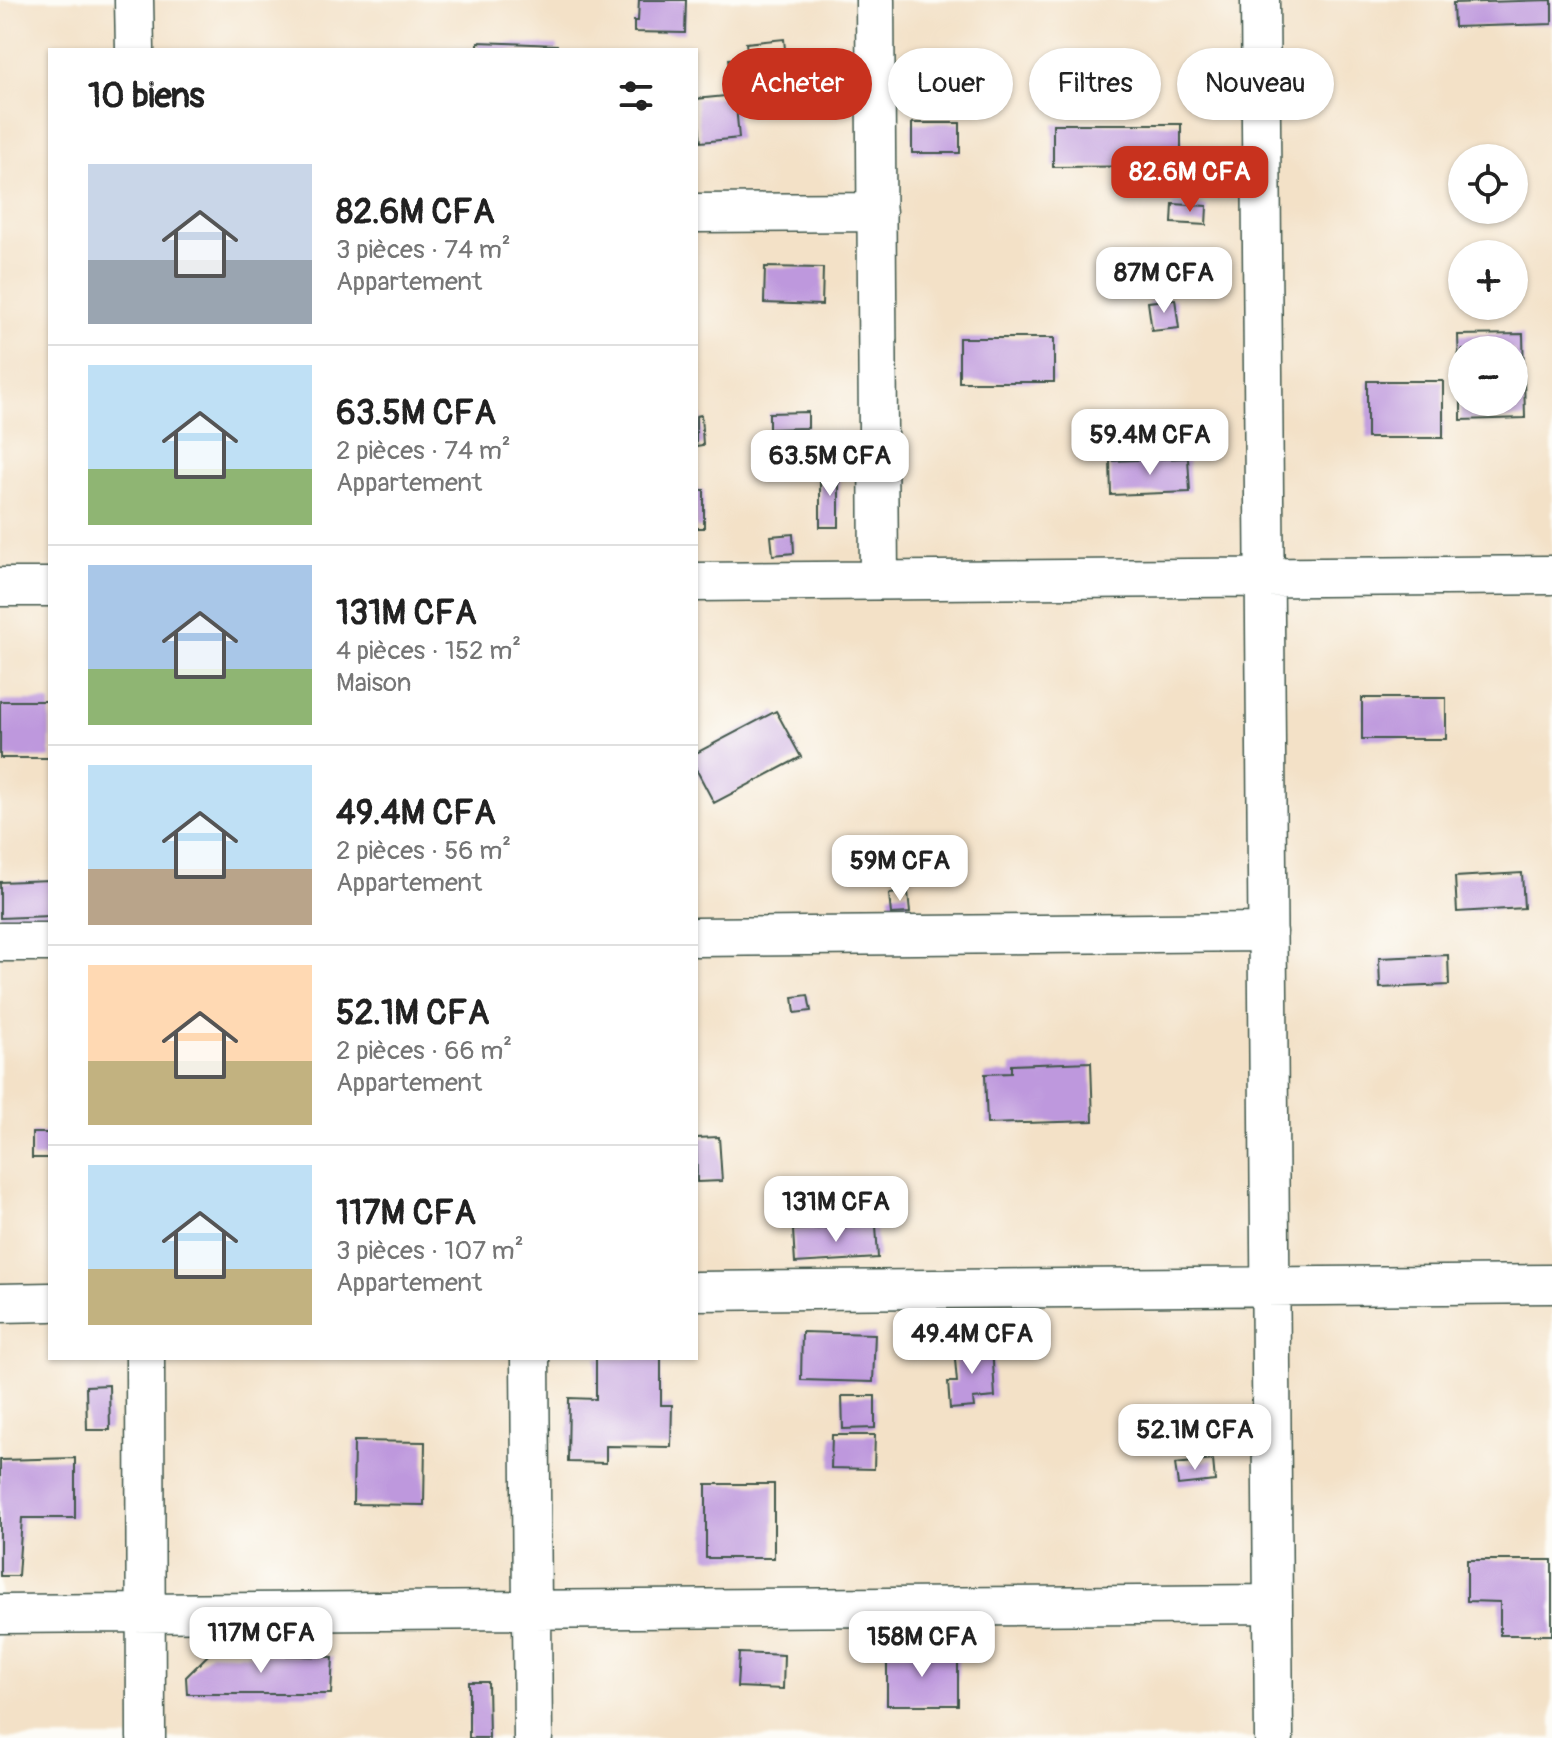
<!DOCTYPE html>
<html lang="fr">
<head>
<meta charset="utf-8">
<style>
  :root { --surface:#fff; --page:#f2f2f2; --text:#222; --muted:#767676; --line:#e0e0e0; --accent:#c8321e }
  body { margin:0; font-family:Pangolin,sans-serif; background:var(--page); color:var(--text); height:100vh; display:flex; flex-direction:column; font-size:30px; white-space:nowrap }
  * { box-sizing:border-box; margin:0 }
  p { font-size:26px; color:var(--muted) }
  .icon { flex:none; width:44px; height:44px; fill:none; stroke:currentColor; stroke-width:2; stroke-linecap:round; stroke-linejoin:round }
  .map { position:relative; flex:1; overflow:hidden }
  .sheet { position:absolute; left:48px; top:48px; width:650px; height:1312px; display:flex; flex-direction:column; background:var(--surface); border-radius:0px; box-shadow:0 2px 6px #0004 }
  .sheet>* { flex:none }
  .hud { position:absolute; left:722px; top:48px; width:710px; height:72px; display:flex; gap:16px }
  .buttons { position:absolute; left:1448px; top:144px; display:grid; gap:16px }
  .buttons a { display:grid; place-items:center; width:80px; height:80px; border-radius:50%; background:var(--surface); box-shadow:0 2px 6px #0004; font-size:40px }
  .price { position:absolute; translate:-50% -68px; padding:0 18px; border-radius:16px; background:#fff; color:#222; font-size:26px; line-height:52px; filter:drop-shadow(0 2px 4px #0008) }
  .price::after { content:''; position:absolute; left:50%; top:48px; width:24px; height:18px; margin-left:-12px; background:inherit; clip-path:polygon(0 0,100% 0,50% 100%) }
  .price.active { background:var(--accent); color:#fff }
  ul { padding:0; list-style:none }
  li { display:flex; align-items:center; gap:24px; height:200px; padding:0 40px }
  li+li { border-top:2px solid var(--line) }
  li span { display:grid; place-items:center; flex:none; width:224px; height:160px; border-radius:0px; color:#555 }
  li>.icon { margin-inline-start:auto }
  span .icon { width:96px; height:96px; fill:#fffc; stroke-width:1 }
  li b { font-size:34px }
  h2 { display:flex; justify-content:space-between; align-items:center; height:96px; padding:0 40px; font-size:34px }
  .pill { padding:0 28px; border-radius:36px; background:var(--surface); box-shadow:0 2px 6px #0004; font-size:28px; line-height:72px }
  .pill.active { background:var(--accent); color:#fff }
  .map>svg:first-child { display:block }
  .building { fill:#be98dd }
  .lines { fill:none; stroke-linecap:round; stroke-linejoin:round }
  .street-casing { stroke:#3f564a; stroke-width:41 }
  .street { stroke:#fff; stroke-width:38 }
</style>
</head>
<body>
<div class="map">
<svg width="1552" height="1738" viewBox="0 0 1552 1738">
  <rect width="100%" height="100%" fill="#fdfcf7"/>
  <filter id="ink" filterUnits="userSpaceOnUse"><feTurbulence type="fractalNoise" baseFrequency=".0125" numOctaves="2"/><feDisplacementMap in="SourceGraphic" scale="16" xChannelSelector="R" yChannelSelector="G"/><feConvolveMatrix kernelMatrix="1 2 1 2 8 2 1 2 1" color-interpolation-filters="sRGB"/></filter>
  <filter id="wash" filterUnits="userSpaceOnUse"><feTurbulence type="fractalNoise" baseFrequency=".006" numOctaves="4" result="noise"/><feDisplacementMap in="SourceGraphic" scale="32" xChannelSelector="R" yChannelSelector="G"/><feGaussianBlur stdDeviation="1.8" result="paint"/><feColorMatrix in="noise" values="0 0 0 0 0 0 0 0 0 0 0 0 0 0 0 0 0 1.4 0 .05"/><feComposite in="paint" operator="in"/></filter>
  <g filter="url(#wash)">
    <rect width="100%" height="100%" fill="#f3e1c7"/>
    <g id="blocks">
      <!-- building -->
      <path class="building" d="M639 0H686L685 33 634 32V21H638Z
        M1552 0V24L1454 27 1453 3Z
        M784 39 788 79 732 86 729 59 748 57 746 43Z
        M478 42 557 45V50H478Z
        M833 55 835 103 793 104 792 58Z
        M735 95 739 138 701 142 696 99Z
        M912 123H960V153H912Z
        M1053 124H1181V166L1053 167Z
        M1173 204 1207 206 1206 225 1172 223Z
        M765 267 823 268 822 305 764 303Z
        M1175 299 1179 328 1152 331 1148 302Z
        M1523 334 1525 418 1461 420V402H1514V350H1462V367H1459L1458 335Z
        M959 338H1054V382H959Z
        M1367 381H1443V438H1367Z
        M808 412V428L769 429V413Z
        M701 415 703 445 696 446V416Z
        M1188 458 1190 492 1111 495 1110 461Z
        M820 469H839V527H820Z
        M696 490H704V528H696Z
        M793 534 794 553 773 555 771 536Z
        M1362 698H1446V739H1362Z
        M0 701H50V758H0Z
        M776 711 801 757 714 803 696 769V753Z
        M1522 873 1524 908 1457 912 1455 877Z
        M50 880V916L0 918V882Z
        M908 892 910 913 891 914 889 894Z
        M1448 955 1449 985 1380 988 1379 958Z
        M808 995 811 1011 795 1013 793 997Z
        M1091 1062 1093 1121 987 1124 985 1074 1011 1073V1065Z
        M32 1133H50V1158H32Z
        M719 1137 722 1181 697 1182 696 1138Z
        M876 1225 878 1258 795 1263 793 1230Z
        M802 1332 875 1334 873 1382 801 1380Z
        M992 1345 995 1397 973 1399 974 1407 950 1409 948 1382H957L954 1348Z
        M596 1358H661V1405H672L671 1447 606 1446V1463L568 1462 569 1398 596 1399Z
        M109 1385 110 1430H87L86 1386Z
        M842 1396H875V1428L843 1429Z
        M832 1435H875L874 1469 831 1468Z
        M354 1441 425 1442 424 1505 353 1504Z
        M75 1458V1518H22L18 1576H0V1460Z
        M1213 1460 1215 1481 1178 1485 1175 1464Z
        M706 1484H774V1558H706Z
        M1467 1560H1552V1635H1500V1602L1467 1601Z
        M887 1652 958 1653V1705H887Z
        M210 1653 333 1657 331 1694H187L186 1677Z
        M739 1653 784 1655 783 1689 737 1687Z
        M469 1682H488L489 1738H469Z"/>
    </g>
  </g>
  <g filter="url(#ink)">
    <use href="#blocks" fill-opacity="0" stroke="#3f564a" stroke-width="2"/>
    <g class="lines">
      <!-- street casing -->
      <g class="street-casing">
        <path id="street" d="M134 0 135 50
          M875 0 879 580
          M1260 0 1274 1738
          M696 213 877 212
          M696 582 1552 575
          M0 587H50
          M696 937 1268 932
          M0 942H50
          M696 1291 1552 1284
          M0 1303 50 1302
          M145 1358 146 1738
          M530 1358 533 1738
          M0 1614 1273 1604"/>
      </g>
      <!-- street -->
      <use href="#street" class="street"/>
    </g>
  </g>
</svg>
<div class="buttons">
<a><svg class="icon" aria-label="locate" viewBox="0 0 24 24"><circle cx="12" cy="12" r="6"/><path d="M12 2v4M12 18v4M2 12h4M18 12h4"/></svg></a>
<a>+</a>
<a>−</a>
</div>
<b class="price active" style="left:1190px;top:214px">82.6M CFA</b>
<b class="price" style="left:1164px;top:315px">87M CFA</b>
<b class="price" style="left:1150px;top:477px">59.4M CFA</b>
<b class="price" style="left:830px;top:498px">63.5M CFA</b>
<b class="price" style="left:900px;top:903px">59M CFA</b>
<b class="price" style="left:836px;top:1244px">131M CFA</b>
<b class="price" style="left:972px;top:1376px">49.4M CFA</b>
<b class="price" style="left:1195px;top:1472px">52.1M CFA</b>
<b class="price" style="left:261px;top:1675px">117M CFA</b>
<b class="price" style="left:922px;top:1679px">158M CFA</b>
<div class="hud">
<a class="pill active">Acheter</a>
<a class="pill">Louer</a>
<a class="pill">Filtres</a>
<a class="pill">Nouveau</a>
</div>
<section class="sheet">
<h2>10 biens<svg class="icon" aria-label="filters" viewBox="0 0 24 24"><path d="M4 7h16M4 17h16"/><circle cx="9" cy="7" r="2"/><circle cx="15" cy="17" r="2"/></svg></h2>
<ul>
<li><span style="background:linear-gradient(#c9d6e8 60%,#9aa5b1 0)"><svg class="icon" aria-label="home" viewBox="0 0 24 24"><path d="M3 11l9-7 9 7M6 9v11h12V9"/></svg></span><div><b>82.6M CFA</b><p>3 pièces · 74 m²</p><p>Appartement</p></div></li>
<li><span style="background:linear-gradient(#bfe0f5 65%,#8fb573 0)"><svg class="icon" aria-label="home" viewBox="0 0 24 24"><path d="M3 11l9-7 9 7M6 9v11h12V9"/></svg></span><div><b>63.5M CFA</b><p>2 pièces · 74 m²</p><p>Appartement</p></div></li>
<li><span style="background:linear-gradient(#a9c7e8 65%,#8fb573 0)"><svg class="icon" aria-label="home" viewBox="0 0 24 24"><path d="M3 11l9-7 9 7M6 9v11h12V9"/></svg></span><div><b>131M CFA</b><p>4 pièces · 152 m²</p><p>Maison</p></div></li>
<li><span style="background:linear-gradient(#bfe0f5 65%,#b9a48a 0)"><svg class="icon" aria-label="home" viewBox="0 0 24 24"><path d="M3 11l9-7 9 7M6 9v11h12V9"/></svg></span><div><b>49.4M CFA</b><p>2 pièces · 56 m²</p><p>Appartement</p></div></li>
<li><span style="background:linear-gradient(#ffd9b3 60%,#c2b280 0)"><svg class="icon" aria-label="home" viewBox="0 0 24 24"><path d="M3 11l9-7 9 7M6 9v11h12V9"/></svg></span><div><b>52.1M CFA</b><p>2 pièces · 66 m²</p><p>Appartement</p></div></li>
<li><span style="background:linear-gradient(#bfe0f5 65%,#c2b280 0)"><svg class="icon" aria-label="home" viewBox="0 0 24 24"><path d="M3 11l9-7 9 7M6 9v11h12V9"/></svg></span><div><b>117M CFA</b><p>3 pièces · 107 m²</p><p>Appartement</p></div></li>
</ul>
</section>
</div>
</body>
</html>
